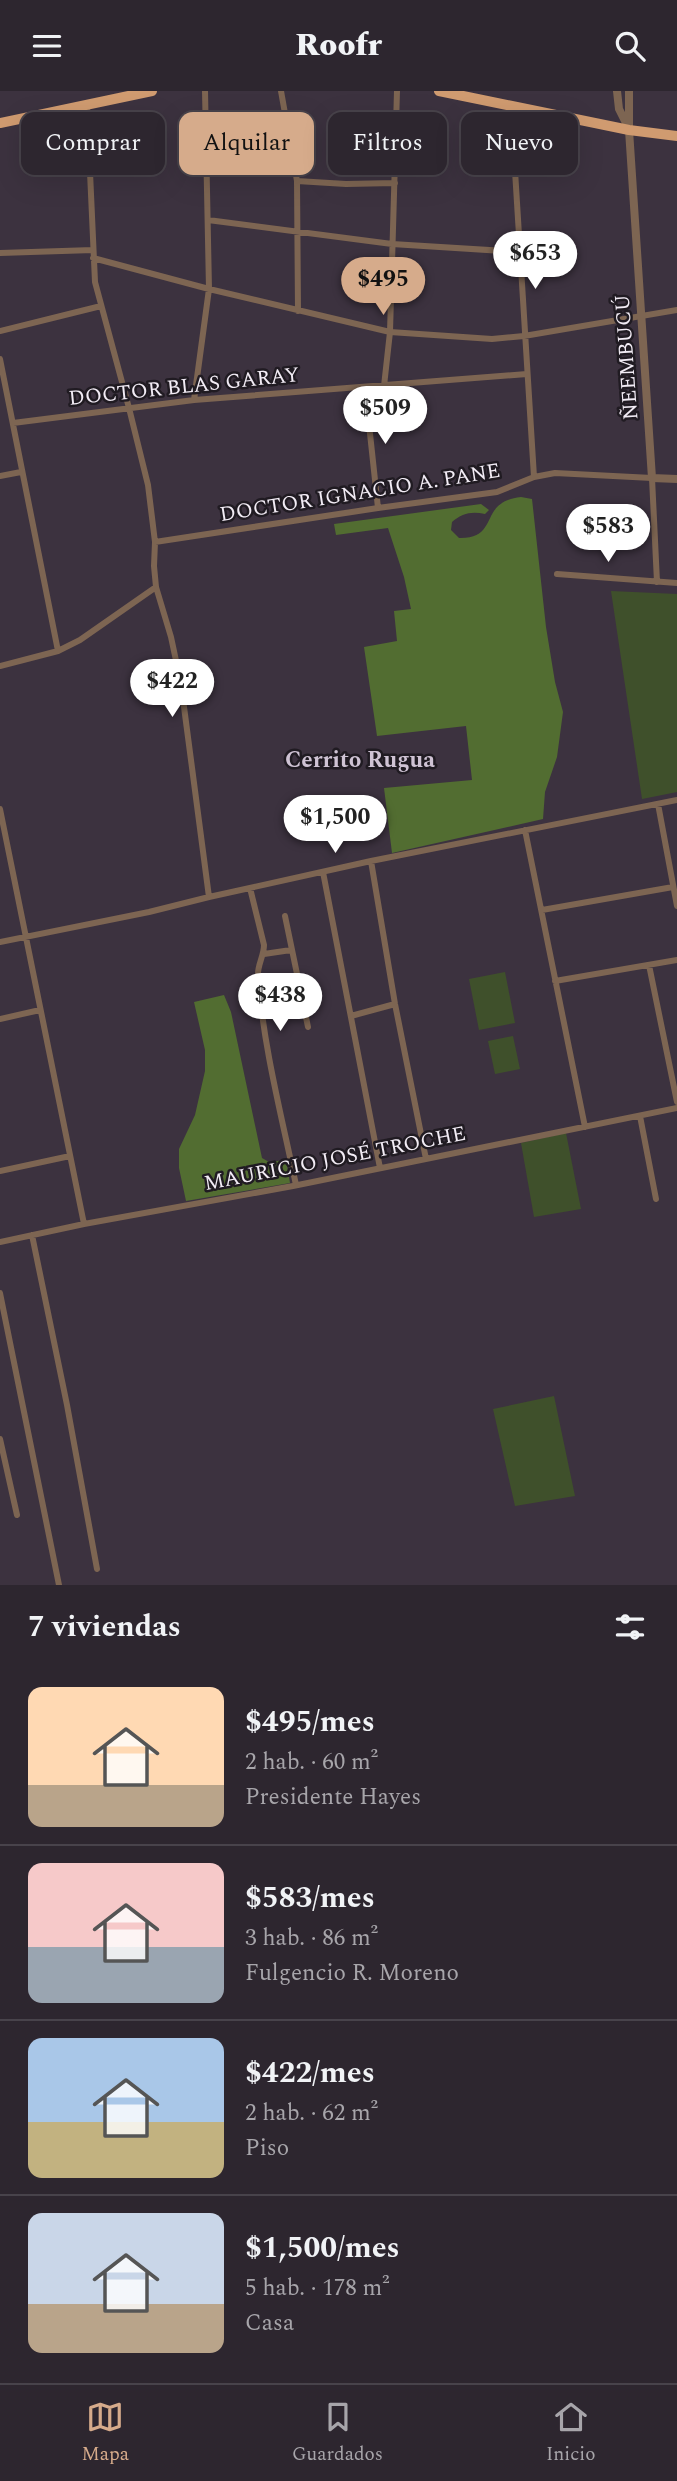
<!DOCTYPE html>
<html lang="es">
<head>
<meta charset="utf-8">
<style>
  :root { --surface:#2d262f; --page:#352e37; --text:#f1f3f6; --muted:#a7a5aa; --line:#48434b; --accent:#d6ab8b }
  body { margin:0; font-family:Spectral,serif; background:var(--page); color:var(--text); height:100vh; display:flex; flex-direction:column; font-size:26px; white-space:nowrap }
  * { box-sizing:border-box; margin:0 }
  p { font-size:23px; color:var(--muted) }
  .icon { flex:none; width:38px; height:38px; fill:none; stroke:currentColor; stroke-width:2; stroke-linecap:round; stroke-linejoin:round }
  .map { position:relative; height:1494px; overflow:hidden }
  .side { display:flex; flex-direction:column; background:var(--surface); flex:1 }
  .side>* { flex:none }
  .banner { position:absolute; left:21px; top:21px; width:635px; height:63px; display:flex; gap:14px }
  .price { position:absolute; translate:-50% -60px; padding:0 16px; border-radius:24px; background:#fff; color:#222; font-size:23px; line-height:46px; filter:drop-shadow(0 2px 4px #0008) }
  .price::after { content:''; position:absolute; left:50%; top:42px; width:21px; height:16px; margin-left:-10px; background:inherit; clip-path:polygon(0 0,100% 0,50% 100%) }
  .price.active { background:var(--accent); color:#111 }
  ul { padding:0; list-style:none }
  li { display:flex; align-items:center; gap:21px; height:175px; padding:0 28px }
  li+li { border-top:2px solid var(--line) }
  li span { display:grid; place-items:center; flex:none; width:196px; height:140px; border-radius:14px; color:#555 }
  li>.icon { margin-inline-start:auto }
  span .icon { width:84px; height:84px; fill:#fffc; stroke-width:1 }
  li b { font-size:30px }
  h2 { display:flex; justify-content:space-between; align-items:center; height:84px; padding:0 28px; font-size:30px }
  .pill { padding:0 24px; border-radius:14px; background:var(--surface); box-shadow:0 7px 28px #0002,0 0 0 2px var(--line); font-size:24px; line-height:63px }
  .pill.active { background:var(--accent); color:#111 }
  header { display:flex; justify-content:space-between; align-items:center; height:91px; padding:0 28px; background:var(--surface); font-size:32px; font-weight:800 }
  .dock { display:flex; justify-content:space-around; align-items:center; height:98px; border-top:2px solid var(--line); background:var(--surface); font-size:19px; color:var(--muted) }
  .dock a { display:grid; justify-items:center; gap:4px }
  .dock .active { color:var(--accent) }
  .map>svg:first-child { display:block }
  .green { fill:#3f502b }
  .forest { fill:#526d31 }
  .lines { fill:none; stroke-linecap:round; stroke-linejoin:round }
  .minor { stroke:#7d6552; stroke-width:6 }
  .tertiary { stroke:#7d6552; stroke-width:8 }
  .trunk { stroke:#d09b70; stroke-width:10 }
  .labels { text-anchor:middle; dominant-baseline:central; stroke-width:5; stroke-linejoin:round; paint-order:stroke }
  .street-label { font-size:21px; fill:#f2ecf5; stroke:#201b22 }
  .neighbourhood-label { font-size:23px; font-weight:bold; fill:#cfc3d4; stroke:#201b22 }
</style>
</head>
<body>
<header><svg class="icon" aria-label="menu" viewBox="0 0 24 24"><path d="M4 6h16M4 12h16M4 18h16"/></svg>Roofr<svg class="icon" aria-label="search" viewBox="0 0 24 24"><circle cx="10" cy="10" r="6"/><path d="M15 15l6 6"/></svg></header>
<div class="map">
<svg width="677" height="1494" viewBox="0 0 677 1494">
  <rect width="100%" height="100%" fill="#3c323f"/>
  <!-- green -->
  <path class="green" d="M611 500 677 503V701L642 708Z
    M505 881 515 932 479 939 469 888Z
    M513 945 520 978 495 983 488 950Z
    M566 1042 581 1118 534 1126 521 1052Z
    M554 1305 575 1405 515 1415 493 1318Z"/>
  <!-- forest -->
  <path class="forest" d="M521 406 532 408 546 536 555 591 563 621 557 666 545 701 543 728 392 762 384 697 472 689 466 635 377 645 364 556 397 550 394 520 411 518 404 486 388 437 336 444 334 433 481 413 489 419 485 423C472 420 462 422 452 431L451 439 459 447C501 448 477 411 521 406Z
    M224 904 231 921 262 1067 269 1071 286 1069 290 1092 186 1110 179 1077V1058L195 1024 205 980V959L194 911Z"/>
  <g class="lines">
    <!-- minor -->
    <path class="minor" d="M281 0 297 90 298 220
      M87 15 95 191 129 317 148 394 155 451 154 475 156 496 171 546 181 593 209 806
      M511 15 534 386
      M297 90 346 93 395 92
      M208 129 392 153 520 161
      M0 162 93 159
      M93 167 209 198 390 241 492 248 524 245 677 219
      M0 240 101 215
      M0 268 58 560
      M384 295 390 241 397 0
      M365 296 378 417
      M194 309 209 198 205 0
      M13 332 194 309 527 283
      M0 385 21 381
      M155 451 378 417 497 401 534 386 555 382 652 387 657 491
      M557 483 677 492
      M0 575 58 560 80 549 156 496
      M658 713 677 815
      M0 718 84 1133
      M525 739 585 1036
      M371 770 395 913 426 1068
      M323 781 380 1077
      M250 797 264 854C264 865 257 875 258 885 263 954 282 1027 296 1094
      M542 819 673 796
      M285 825 308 936
      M0 851 149 821 209 806 371 770 677 709
      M264 863 291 859
      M649 874 677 1011
      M555 890 677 869
      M351 925 395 913
      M0 928 40 919
      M640 1025 656 1108
      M0 1080 70 1065
      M32 1144 67 1314 97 1478
      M0 1151 84 1133 293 1095 677 1017
      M0 1202 59 1494
      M0 1348 17 1424"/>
    <!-- tertiary -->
    <path class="tertiary" d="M617 0 619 18 628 36
      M629 0V39L652 387 677 388"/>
    <!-- trunk -->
    <path class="trunk" d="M439 0 629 39 677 45
      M0 32 152 0"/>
  </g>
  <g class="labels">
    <!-- street labels -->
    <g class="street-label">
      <text transform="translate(627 266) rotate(-94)">ÑEEMBUCÚ</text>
      <text transform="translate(184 296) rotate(-6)">DOCTOR BLAS GARAY</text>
      <text transform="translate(360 402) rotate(-9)">DOCTOR IGNACIO A. PANE</text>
      <text transform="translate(335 1068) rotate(-11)">MAURICIO JOSÉ TROCHE</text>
    </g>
    <!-- neighbourhood labels -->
    <g class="neighbourhood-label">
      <text x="360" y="669">Cerrito Rugua</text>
    </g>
  </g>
</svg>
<b class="price" style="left:535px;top:200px">$653</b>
<b class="price active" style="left:383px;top:226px">$495</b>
<b class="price" style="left:385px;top:355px">$509</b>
<b class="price" style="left:608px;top:473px">$583</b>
<b class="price" style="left:172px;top:628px">$422</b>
<b class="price" style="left:335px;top:764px">$1,500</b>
<b class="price" style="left:280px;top:942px">$438</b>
<div class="banner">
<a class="pill">Comprar</a>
<a class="pill active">Alquilar</a>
<a class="pill">Filtros</a>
<a class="pill">Nuevo</a>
</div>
</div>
<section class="side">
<h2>7 viviendas<svg class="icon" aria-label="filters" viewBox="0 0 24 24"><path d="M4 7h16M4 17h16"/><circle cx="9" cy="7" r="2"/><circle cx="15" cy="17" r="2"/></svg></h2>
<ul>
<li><span style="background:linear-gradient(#ffd9b3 70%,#b9a48a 0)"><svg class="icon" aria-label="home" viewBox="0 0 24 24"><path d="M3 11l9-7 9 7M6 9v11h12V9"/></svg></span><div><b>$495/mes</b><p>2 hab. · 60 m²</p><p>Presidente Hayes</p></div></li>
<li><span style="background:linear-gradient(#f6c9c9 60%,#9aa5b1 0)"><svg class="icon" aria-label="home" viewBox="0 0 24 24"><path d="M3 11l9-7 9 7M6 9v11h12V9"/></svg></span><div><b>$583/mes</b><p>3 hab. · 86 m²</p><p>Fulgencio R. Moreno</p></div></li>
<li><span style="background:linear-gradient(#a9c7e8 60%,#c2b280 0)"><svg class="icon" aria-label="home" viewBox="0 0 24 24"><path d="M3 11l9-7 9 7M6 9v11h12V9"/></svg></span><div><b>$422/mes</b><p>2 hab. · 62 m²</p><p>Piso</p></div></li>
<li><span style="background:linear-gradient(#c9d6e8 65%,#b9a48a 0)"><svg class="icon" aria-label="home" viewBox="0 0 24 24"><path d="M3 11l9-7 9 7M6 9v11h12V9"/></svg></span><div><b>$1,500/mes</b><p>5 hab. · 178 m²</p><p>Casa</p></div></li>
</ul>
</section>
<nav class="dock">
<a class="active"><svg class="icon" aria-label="map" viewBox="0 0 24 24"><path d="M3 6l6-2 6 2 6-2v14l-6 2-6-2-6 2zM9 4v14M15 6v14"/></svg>Mapa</a>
<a><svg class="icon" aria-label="saved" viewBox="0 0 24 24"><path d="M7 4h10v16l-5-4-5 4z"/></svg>Guardados</a>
<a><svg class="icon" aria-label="home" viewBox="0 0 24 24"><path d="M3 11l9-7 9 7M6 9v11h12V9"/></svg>Inicio</a>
</nav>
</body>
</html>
